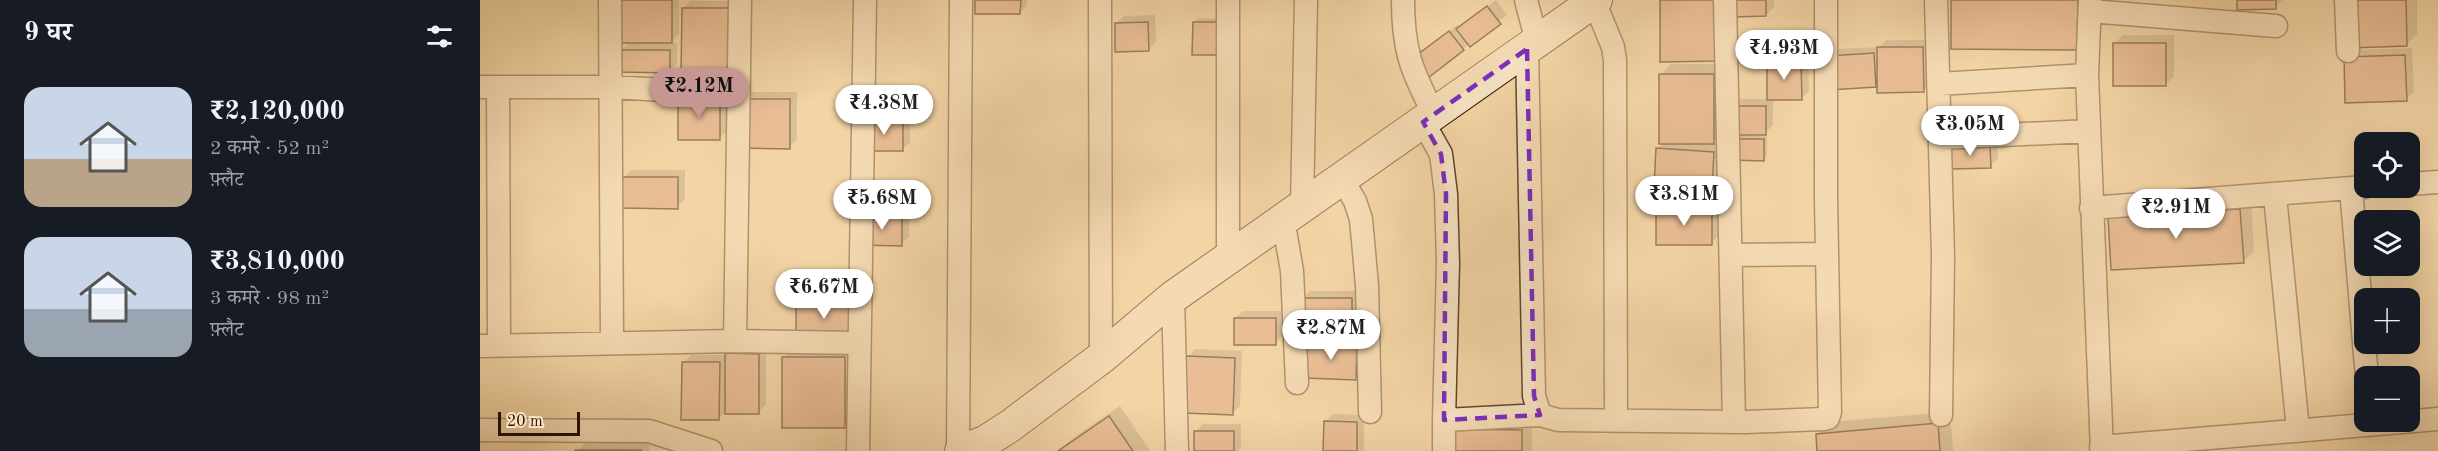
<!DOCTYPE html>
<html lang="hi">
<head>
<meta charset="utf-8">
<style>
  :root { --surface:#171b24; --page:#242831; --text:#f1f3f6; --muted:#9ea1a6; --accent:#c59692 }
  body { margin:0; font-family:"Old Standard TT","Noto Serif Devanagari",serif; background:var(--page); color:var(--text); height:100vh; display:flex; flex-direction:column; font-size:22px; white-space:nowrap }
  * { box-sizing:border-box; margin:0 }
  p { font-size:20px; color:var(--muted) }
  .icon { flex:none; width:33px; height:33px; fill:none; stroke:currentColor; stroke-width:2; stroke-linecap:round; stroke-linejoin:round }
  .map { position:relative; flex:1; overflow:hidden }
  .side { display:flex; flex-direction:column; background:var(--surface); width:480px }
  .side>* { flex:none }
  .fabs { position:absolute; left:1874px; top:132px; display:grid; gap:12px }
  .fabs a { display:grid; place-items:center; width:66px; height:66px; border-radius:12px; background:var(--surface); box-shadow:0 6px 24px #0002; font-size:30px }
  .scale { position:absolute; left:18px; bottom:15px; width:82px; box-sizing:border-box; padding-left:6px; border:3px solid #2f1500; border-top:0; font-size:16px; line-height:21px; white-space:nowrap; color:#2f1500; -webkit-text-stroke:4px #f7e3c4; paint-order:stroke }
  .price { position:absolute; translate:-50% -51px; padding:0 14px; border-radius:21px; background:#fff; color:#222; font-size:20px; line-height:39px; filter:drop-shadow(0 2px 3px #0008) }
  .price::after { content:''; position:absolute; left:50%; top:36px; width:18px; height:14px; margin-left:-9px; background:inherit; clip-path:polygon(0 0,100% 0,50% 100%) }
  .price.current { background:var(--accent); color:#111 }
  ul { padding:0; list-style:none }
  li { display:flex; align-items:center; gap:18px; height:150px; padding:0 24px }
  li span { display:grid; place-items:center; flex:none; width:168px; height:120px; border-radius:18px; color:#555 }
  li>.icon { margin-inline-start:auto }
  span .icon { width:72px; height:72px; fill:#fffc; stroke-width:1 }
  li b { font-size:26px }
  h2 { display:flex; justify-content:space-between; align-items:center; height:72px; padding:0 24px; font-size:26px }
  main { display:flex; flex:1; min-height:0 }
  .map>svg:first-child { display:block }
  .shadow { fill:#0003 }
  .building { fill:#e0a580; stroke:#2f1500; stroke-width:1.5 }
  .lines { fill:none; stroke-linecap:round; stroke-linejoin:round }
  .street-casing { stroke:#604529; stroke-width:25 }
  .secondary-casing { stroke:#2f1500; stroke-width:34 }
  .street { stroke:#f7e3c4; stroke-width:22 }
  .secondary { stroke:#f7e3c4; stroke-width:32 }
  .marked { fill:none; stroke:#7b2cbf; stroke-width:4.5; stroke-dasharray:12 8; stroke-linejoin:round }
</style>
</head>
<body>
<main>
<section class="side">
<h2>9 घर<svg class="icon" aria-label="filters" viewBox="0 0 24 24"><path d="M4 7h16M4 17h16"/><circle cx="9" cy="7" r="2"/><circle cx="15" cy="17" r="2"/></svg></h2>
<ul>
<li><span style="background:linear-gradient(#c9d6e8 60%,#b9a48a 0)"><svg class="icon" aria-label="home" viewBox="0 0 24 24"><path d="M3 11l9-7 9 7M6 9v11h12V9"/></svg></span><div><b>₹2,120,000</b><p>2 कमरे · 52 m²</p><p>फ़्लैट</p></div></li>
<li><span style="background:linear-gradient(#c9d6e8 60%,#9aa5b1 0)"><svg class="icon" aria-label="home" viewBox="0 0 24 24"><path d="M3 11l9-7 9 7M6 9v11h12V9"/></svg></span><div><b>₹3,810,000</b><p>3 कमरे · 98 m²</p><p>फ़्लैट</p></div></li>
</ul>
</section>
<div class="map">
<svg width="1958" height="451" viewBox="0 0 1958 451">
  <rect width="100%" height="100%" fill="#f3d4a5"/>
  <filter id="stains"><feTurbulence type="fractalNoise" baseFrequency=".00333" numOctaves="4"/><feColorMatrix values="0 0 0 0 .2 0 0 0 0 .09 0 0 0 0 .02 0 0 0 .5 -.17"/></filter>
  <radialGradient id="worn" r=".72"><stop offset=".6" stop-color="#630" stop-opacity="0"/><stop offset="1" stop-color="#630" stop-opacity=".3"/></radialGradient>
  <!-- shadow -->
  <path class="shadow" d="M142 0H199V34L190 43H197V64L189 71 141 50 151 41Z
    M497 0H547V5L540 13Z
    M1016 0 1027 15 983 49 943 51 977 25 980 28Z
    M1254 0H1294V7L1286 15Z
    M1759 0H1803L1795 7Z
    M1871 0H1937V34L1926 45Z
    M211 1H259L258 66 203 8Z
    M675 15 676 42 668 50 636 23 644 16Z
    M718 18 742 19 737 54 714 22Z
    M1643 35H1694V77L1686 84 1635 43Z
    M1406 40H1450L1451 83 1443 91 1398 83 1395 86 1350 88 1357 49 1400 47Z
    M1932 48 1934 92 1926 99 1866 102 1873 50Z
    M1296 54H1328L1329 91 1321 98 1293 99V125L1285 133H1266V136H1287V156L1283 159H1253V107L1261 99H1289L1288 62Z
    M1191 64H1244V131L1232 144 1241 145 1239 181 1231 189 1178 149 1185 142 1181 75Z
    M247 91V131L239 138H200Z
    M270 92H317V140L309 147 263 99Z
    M395 113H430V142L422 150 387 121Z
    M1517 138 1518 159 1510 166 1471 146Z
    M151 170H205V199L197 207 144 177Z
    M1771 199 1774 251 1763 262 1629 216Z
    M1185 201H1239V235L1231 243 1177 209Z
    M391 210H429V237L421 244H383Z
    M830 291H879V322L872 330 822 298Z
    M325 294H379L371 338 317 302Z
    M763 311H803V335L795 343 755 318Z
    M835 334 884 336 883 371 875 378 827 341Z
    M254 346H286V405L278 412H245L239 418 203 363 211 355H247Z
    M314 347H375V416L364 426 304 357Z
    M715 349 762 351 760 406 752 414 708 357Z
    M640 406 670 451H580L590 440Z
    M1470 412 1473 451H1339L1337 434 1350 422Z
    M853 414 884 415V451H845V422Z
    M1052 419V451H976V430Z
    M723 424H761V448L758 451H715V432Z
    M105 443H169V451H97Z"/>
  <!-- building -->
  <path class="building" d="M140 0H192V43H140Z
    M495 0H541L540 14H495Z
    M1180 0H1236V61L1180 62Z
    M1252 0H1286V16L1253 17Z
    M1471 0H1598L1597 50 1471 49Z
    M1757 0H1796V9L1757 10Z
    M1869 0H1926L1927 46 1870 48Z
    M1007 6 1021 24 990 47 976 29Z
    M202 8H252L251 76 201 75Z
    M668 22 669 51 635 52V23Z
    M713 22H738V55H712Z
    M969 31 984 50 948 78 933 58Z
    M1633 43H1686V86H1633Z
    M1397 47H1443L1444 92 1397 93Z
    M140 50H190V73L140 72Z
    M1394 53 1396 87 1349 90 1348 56Z
    M1925 55 1927 101 1865 103 1864 57Z
    M1321 61 1322 100H1287V62Z
    M1179 74H1234V144H1179Z
    M198 97 240 98V140H198Z
    M261 99H310V149L261 148Z
    M1252 106H1286V135H1252Z
    M385 120H423V151H385Z
    M1252 139H1284V161L1252 160Z
    M1510 145 1511 168 1470 169V146Z
    M1176 148 1234 152 1232 190 1174 187Z
    M142 177H198V209L142 208Z
    M1176 209H1232V245H1176Z
    M1760 209 1764 263 1631 270 1628 216Z
    M382 217H422V246L382 245Z
    M821 298H872V331H821Z
    M316 301H372V340L316 339Z
    M754 318H796V345H754Z
    M826 341 877 343 876 380 824 378Z
    M245 353 279 354V414H245Z
    M706 356 755 358 753 415 704 413Z
    M302 357H365V428H302Z
    M202 362H240L239 420H201Z
    M629 416 653 451H578Z
    M844 421 877 422V451H843Z
    M1458 423 1460 451H1337L1336 434Z
    M975 429 1042 430V451H974Z
    M714 431H754V451H714Z
    M95 450H162L95 451Z"/>
  <g class="lines">
    <!-- street casing -->
    <g class="street-casing">
      <path id="street" d="M130 0 132 342
        M620 0 621 358
        M748 0V258
        M923 0C923 50 931 70 954 114
        M1046 0 1057 42
        M1245 0 1254 422
        M1456 0 1463 256 1461 415
        M1610 0 1607 75 1622 451
        M1866 0 1868 51
        M1114 1 1133 47 1135 60 1136 421
        M1610 11 1796 26
        M1047 49 1054 396 1060 415 1078 420 1264 422 1344 419 1348 418 1350 412 1346 199V0
        M1459 84 1607 75
        M0 87H131L257 94
        M18 87 19 345
        M943 122 961 154 966 194 968 263 964 420 1060 415
        M1460 138 1609 131
        M862 179 875 201 881 219 887 285 890 412
        M1929 184 1958 182
        M1871 188 1884 342
        M1795 196 1818 430
        M822 206 826 0
        M1611 208 1884 187
        M803 219 812 271 817 383
        M1251 255 1347 254
        M693 297 697 451
        M255 341 260 0
        M1884 344 1887 376
        M0 346 255 341 378 343
        M0 430 169 431 231 451
        M1621 447 1958 419
        M378 451 385 0
        M478 451 481 0
        M964 451V420"/>
    </g>
    <!-- secondary casing -->
    <g class="secondary-casing">
      <path id="secondary" d="M481 451 505 442 530 426 621 358 693 297 1116 0"/>
    </g>
    <!-- street -->
    <use href="#street" class="street"/>
    <!-- secondary -->
    <use href="#secondary" class="secondary"/>
  </g>
  <!-- marked area -->
  <path d="M0 0H1958V451H0ZM1047 49 1054 396 1060 415 964 420 966 194 961 154 943 122Z" fill="#f3d4a5" fill-opacity=".55" fill-rule="evenodd"/>
  <path class="marked" d="M1047 49 1054 396 1060 415 964 420 966 194 961 154 943 122Z"/>
  <rect width="100%" height="100%" filter="url(#stains)"/>
  <rect width="100%" height="100%" fill="url(#worn)"/>
</svg>
<div class="fabs">
<a><svg class="icon" aria-label="locate" viewBox="0 0 24 24"><circle cx="12" cy="12" r="6"/><path d="M12 2v4M12 18v4M2 12h4M18 12h4"/></svg></a>
<a><svg class="icon" aria-label="layers" viewBox="0 0 24 24"><path d="M12 4l9 5-9 5-9-5zM3 14l9 5 9-5"/></svg></a>
<a>+</a>
<a>−</a>
</div>
<div class="scale">20 m</div>
<b class="price" style="left:1304px;top:81px">₹4.93M</b>
<b class="price current" style="left:219px;top:119px">₹2.12M</b>
<b class="price" style="left:404px;top:136px">₹4.38M</b>
<b class="price" style="left:1490px;top:157px">₹3.05M</b>
<b class="price" style="left:1204px;top:227px">₹3.81M</b>
<b class="price" style="left:402px;top:231px">₹5.68M</b>
<b class="price" style="left:1696px;top:240px">₹2.91M</b>
<b class="price" style="left:344px;top:320px">₹6.67M</b>
<b class="price" style="left:851px;top:361px">₹2.87M</b>
</div>
</main>
</body>
</html>
